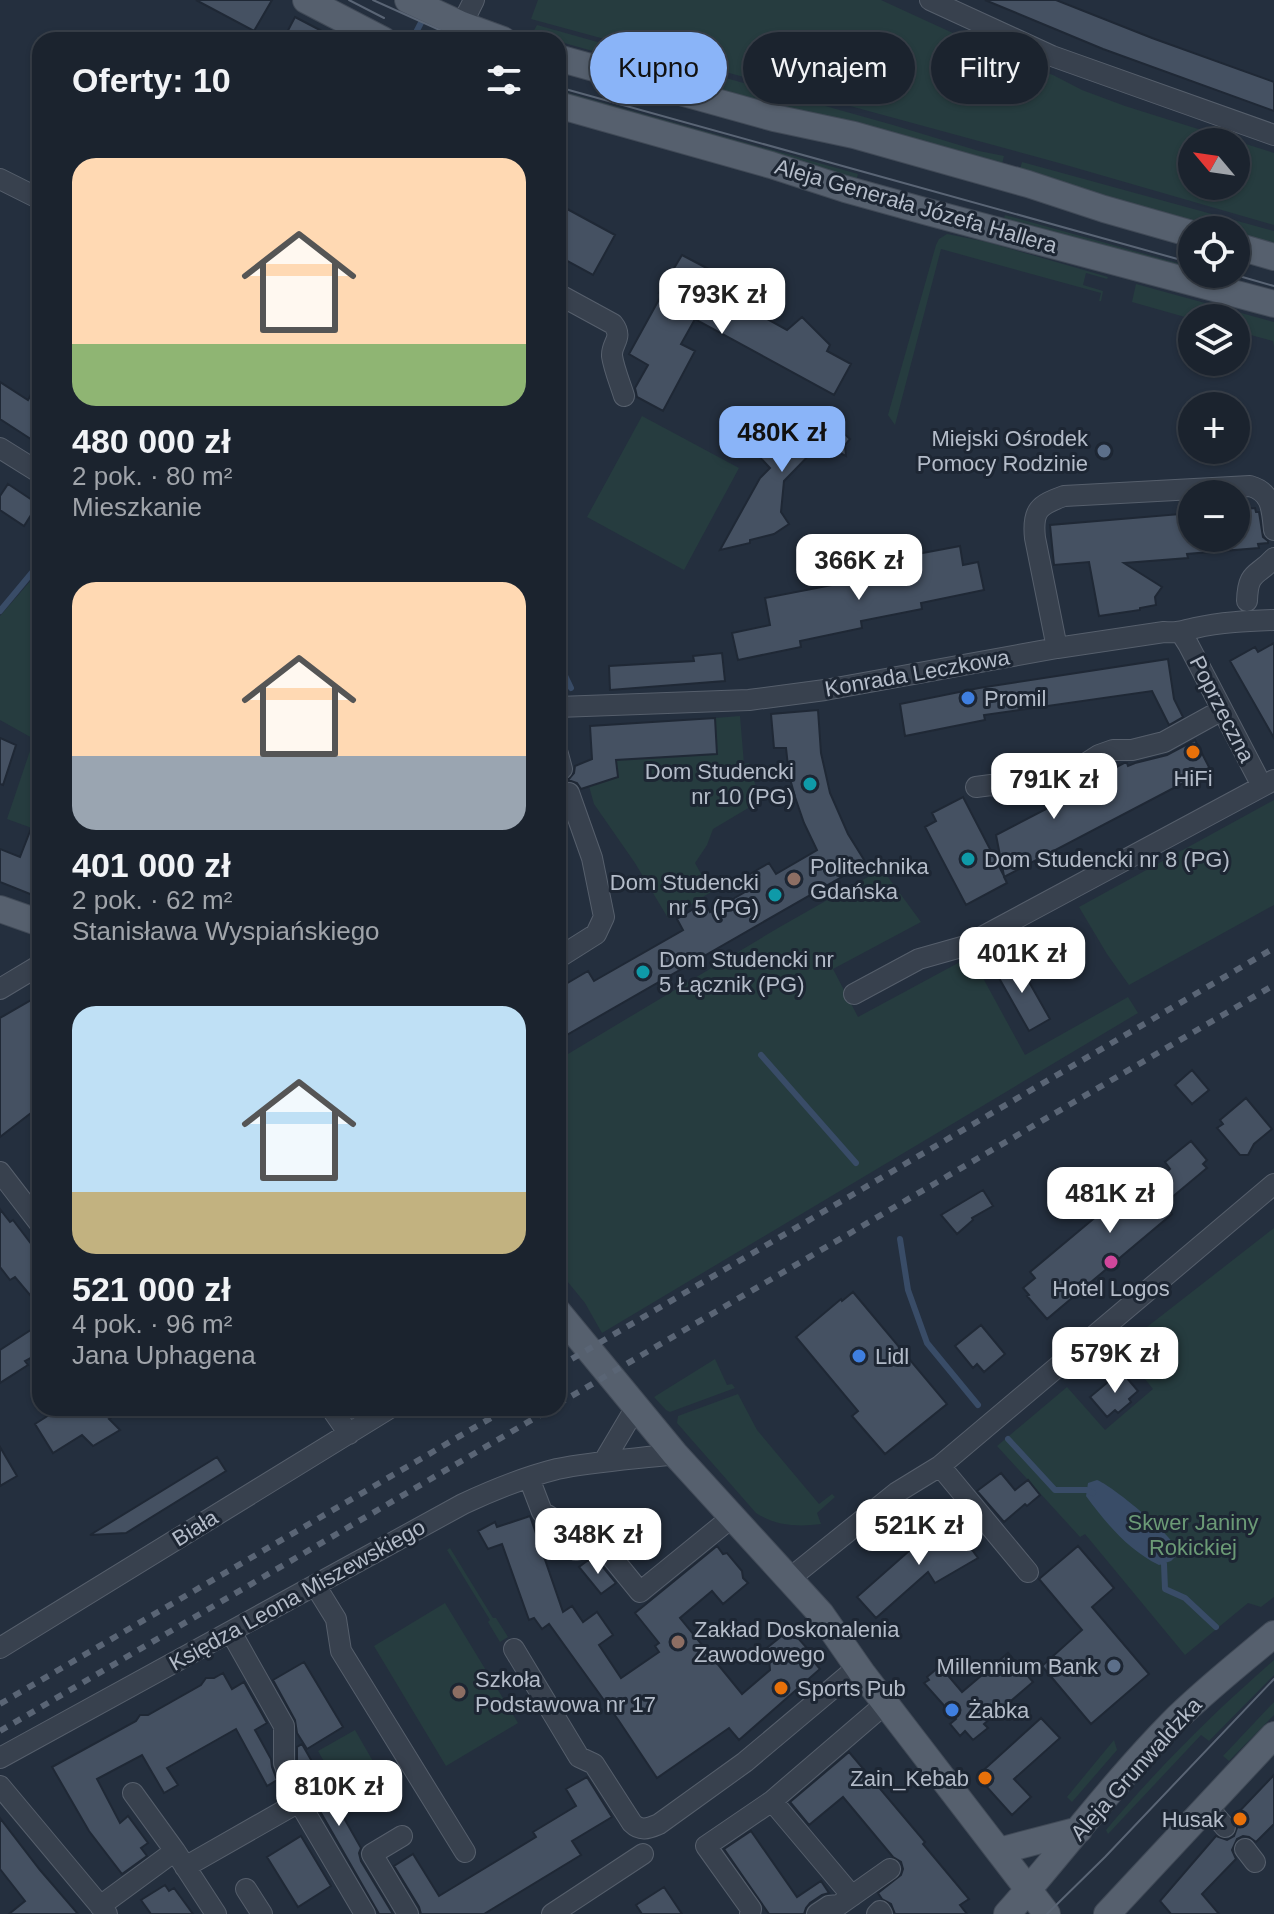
<!DOCTYPE html>
<html lang="pl">
<head>
<meta charset="utf-8">
<style>
  :root { --surface:#1b232e; --page:#282f3a; --text:#f1f3f6; --muted:#a0a4aa; --line:#39404a; --accent:#8ab4f8 }
  body { margin:0; font-family:Helvetica,sans-serif; background:var(--page); color:var(--text); height:100vh; display:flex; flex-direction:column; font-size:30px; white-space:nowrap }
  * { box-sizing:border-box; margin:0 }
  p { font-size:26px; color:var(--muted) }
  .icon { flex:none; width:44px; height:44px; fill:none; stroke:currentColor; stroke-width:2; stroke-linecap:round; stroke-linejoin:round }
  .map { position:relative; flex:1; overflow:hidden }
  .drawer { position:absolute; left:32px; top:32px; width:534px; height:1384px; display:flex; flex-direction:column; background:var(--surface); border-radius:24px; box-shadow:0 2px 6px #0004,0 0 0 2px var(--line) }
  .drawer>* { flex:none }
  .hud { position:absolute; left:590px; top:32px; width:564px; height:72px; display:flex; gap:16px }
  .needle { width:52px; rotate:299deg }
  .fabs { position:absolute; left:1178px; top:128px; display:grid; gap:16px }
  .fabs a { display:grid; place-items:center; width:72px; height:72px; border-radius:50%; background:var(--surface); box-shadow:0 2px 6px #0004,0 0 0 2px var(--line); font-size:40px }
  .price { position:absolute; translate:-50% -68px; padding:0 18px; border-radius:16px; background:#fff; color:#222; font-size:26px; line-height:52px; filter:drop-shadow(0 2px 4px #0008) }
  .price::after { content:''; position:absolute; left:50%; top:48px; width:24px; height:18px; margin-left:-12px; background:inherit; clip-path:polygon(0 0,100% 0,50% 100%) }
  .price.active { background:var(--accent); color:#111 }
  ul { padding:0; list-style:none }
  li { display:grid; align-content:center; gap:16px; height:424px; padding:0 40px }
  li span { display:grid; place-items:center; height:248px; border-radius:24px; color:#555 }
  li>.icon { margin-inline-start:auto }
  span .icon { width:144px; height:144px; fill:#fffc; stroke-width:1 }
  li b { font-size:34px }
  h2 { display:flex; justify-content:space-between; align-items:center; height:96px; padding:0 40px; font-size:34px }
  .tag { padding:0 28px; border-radius:36px; background:var(--surface); box-shadow:0 2px 6px #0004,0 0 0 2px var(--line); font-size:28px; line-height:72px }
  .tag.active { background:var(--accent); color:#111 }
  .map>svg:first-child { display:block }
  .green { fill:#263c3f; fill-rule:evenodd }
  .water { fill:#394c67 }
  .lines { fill:none; stroke-linecap:round; stroke-linejoin:round }
  .stream { stroke:#394c67; stroke-width:6 }
  .building { fill:#455162; stroke:#1f2835; stroke-width:2 }
  .minor-casing { stroke:#565f6c; stroke-width:22 }
  .major-casing { stroke:#414a57; stroke-width:28 }
  .minor { stroke:#38414e; stroke-width:20 }
  .major { stroke:#56606e; stroke-width:26 }
  .tram { stroke:#5a6575; stroke-width:2 }
  .rail { stroke:#5a6575; stroke-width:6; stroke-dasharray:8 8; stroke-linecap:butt }
  .service-dot { fill:#5c6f8a; stroke:#1d2633; stroke-width:3 }
  .shop-dot { fill:#3f7fe0; stroke:#1d2633; stroke-width:3 }
  .food-dot { fill:#e8710a; stroke:#1d2633; stroke-width:3 }
  .culture-dot { fill:#0f9aa8; stroke:#1d2633; stroke-width:3 }
  .education-dot { fill:#8d6e63; stroke:#1d2633; stroke-width:3 }
  .hotel-dot { fill:#d1479c; stroke:#1d2633; stroke-width:3 }
  .labels { text-anchor:middle; dominant-baseline:central; stroke-width:6; stroke-linejoin:round; paint-order:stroke }
  .street-label { font-size:22px; fill:#b4bcc9; stroke:#1d2633 }
  .poi-label { font-size:22px; fill:#b4bcc9; stroke:#1d2633; text-anchor:start }
  .park-label { font-size:22px; fill:#6b9a76; stroke:#1d2633 }
</style>
</head>
<body>
<div class="map">
<svg width="1274" height="1914" viewBox="0 0 1274 1914">
  <rect width="100%" height="100%" fill="#242f3e"/>
  <!-- green -->
  <path class="green" d="M538 0H881L1020 64 1053 75 1082 90 1125 106 1274 153V225L1059 163 531 19ZM1192 142H1236V186H1192Z
    M537 25 893 125 979 151 1004 156 1001 168 730 98 650 67 532 34Z
    M558 90 858 174 856 182 558 96Z
    M1022 162 1274 231V248L1236 237V230H1209L1110 202 1019 173Z
    M1005 215 1192 267V273L1002 224Z
    M947 234 987 242 1108 277 1107 279 1086 273 1083 285 1103 291 1101 301H1099L1101 293 941 249 895 425 888 415 936 245 939 239Z
    M1136 284 1274 322V347L1273 341 1236 331V318L1192 319 1132 302Z
    M642 416 739 468 684 570 587 517Z
    M40 570V831L7 819 34 739 0 720V616Z
    M740 716 744 764 749 763 760 801 713 829 707 845 695 863 711 892 668 918 635 863 594 804 589 786 618 777 616 760 717 754 715 718Z
    M1274 800V905L1129 985 1107 954 1079 907Z
    M882 869 921 922 833 969 858 1017 971 956 1025 1055 1128 997 1138 1013 602 1333 585 1303 558 1270V1060L778 928Z
    M1274 1228V1597L1261 1607 1248 1603 1185 1655 1085 1534 1080 1537 997 1446 1067 1387 1105 1430 1153 1389 1120 1348Z
    M715 1359 727 1385 732 1384 735 1388 670 1412 666 1410 654 1397Z
    M738 1394 757 1430 819 1504 832 1494 835 1497 817 1513 821 1524C798 1527 776 1526 756 1513L677 1423 678 1416Z
    M450 1548 493 1618H496L508 1637 500 1642 488 1622 490 1620 447 1550Z
    M445 1603 518 1723 446 1766 374 1646Z
    M1274 1660V1675L1209 1741 1201 1735 1108 1834 1106 1830C1159 1767 1212 1714 1274 1660Z
    M1274 1702V1715L1229 1761 1223 1756Z
    M355 1730 382 1777 374 1782 370 1777 342 1793 318 1751Z
    M1114 1740 1117 1750 1072 1802 1067 1797Z"/>
  <!-- water -->
  <path class="water" d="M1097 1480C1111 1485 1171 1534 1176 1548 1177 1550 1176 1553 1177 1555L1171 1561 1159 1565C1128 1550 1106 1523 1086 1496L1088 1483Z"/>
  <g class="lines">
    <!-- stream -->
    <path class="stream" d="M412 40 425 15
      M0 611 40 563
      M558 661 571 688
      M761 1055 856 1163
      M900 1239 908 1290 927 1343 978 1405
      M1008 1439 1055 1490H1087L1093 1493
      M1160 1559 1164 1564 1165 1589 1185 1598 1216 1627"/>
  </g>
  <!-- building -->
  <path class="building" d="M196 0H272L254 31Z
    M985 0H1056L1152 38 1274 82V111L1103 49Z
    M295 17 339 40H283Z
    M558 204 615 235 593 275 558 256Z
    M682 255 718 274 711 288 787 330 802 317 830 345 827 351 851 364 834 395 695 319 681 344 695 351 663 411 637 397 635 388 648 365 629 354 662 294 659 293Z
    M40 379V445L0 419V382L28 400Z
    M787 415 816 418 838 428 850 439 845 445 846 456 838 452 832 458 820 444 784 481 781 512 789 524 774 534 750 540V543L720 550 760 478 770 468 753 450Z
    M8 484 38 504 24 526 0 510V496Z
    M1255 508 1256 512H1259L1263 537 1268 541V543L1258 544 1259 548 1187 554 1188 558 1124 563 1162 587 1155 597 1156 605 1140 608V610L1099 616 1089 562 1054 565 1050 525 1192 513V538H1236V510Z
    M960 546 963 565 978 562 984 590 921 603 922 609 861 621 862 628 800 641 801 647 738 660 732 633 770 625 765 598 899 572 896 558Z
    M1274 643V738L1230 661 1255 647 1258 652Z
    M722 653 725 681 610 690 609 666 694 661 693 656Z
    M1168 659 1174 699 1183 717 1169 725 1152 691 984 715 985 720 905 736 900 704 979 688Z
    M818 710 821 753 830 793 848 834 866 863 558 1040V1001L564 997 559 988 588 971 594 981 683 930 677 919 705 902 710 912 752 888 745 877 769 863 776 874 817 850 804 823 795 797 789 775 786 748H774L771 714Z
    M715 718 717 754 616 760 618 777 581 789 577 783 568 780 574 773 575 766 592 759 590 726Z
    M0 738 16 745 3 785 0 784Z
    M1195 740 1210 769 1004 877 1007 883 966 905 925 827 936 821 932 813 963 797 1004 876 996 835 1071 796 1069 792 1124 763H1127L1128 766 1135 763 1167 755Z
    M1043 759 1047 773 1030 781 1020 779 1016 768Z
    M39 808 40 809V898L0 882V849L20 857Z
    M1016 959 1050 1019 1029 1031 995 971Z
    M40 995V1106L0 1137V1018Z
    M1192 1070 1209 1090 1192 1104 1175 1085Z
    M1246 1098 1272 1129 1254 1144 1248 1155H1240L1217 1128 1223 1124 1220 1120Z
    M1191 1141 1207 1160 1203 1164 1207 1168 1164 1204 1172 1214 1047 1319 1027 1296 1029 1295 1023 1288 1035 1278 1030 1272 1129 1189 1132 1192 1141 1184 1147 1191 1170 1169 1165 1162Z
    M983 1190 993 1206 972 1218 973 1220 957 1234 941 1215Z
    M0 1209 10 1222 13 1220 35 1249 33 1251 40 1260V1307L15 1277 10 1280 0 1267Z
    M853 1292 947 1404 885 1454 852 1416 858 1411 796 1337 841 1299 842 1301Z
    M40 1324V1353L25 1361 28 1365 0 1383V1350Z
    M981 1325 1005 1354 984 1372 977 1364 973 1368 955 1346Z
    M1121 1371 1138 1391 1129 1399 1131 1402 1118 1413 1115 1410 1107 1417 1090 1397Z
    M60 1408H126L109 1419 120 1430 93 1446 82 1435 53 1453 35 1424Z
    M0 1447 17 1476 0 1486Z
    M217 1457 226 1471 126 1533 90 1535Z
    M1001 1473 1015 1490 1028 1480 1040 1495 1027 1506 1025 1504 1004 1522 977 1491Z
    M530 1516 563 1612 572 1606 583 1622 597 1612 613 1635 599 1645 621 1678 659 1652 655 1646 659 1643 635 1613 717 1546 723 1554 727 1553 742 1571 743 1578 748 1583 723 1604 712 1591 680 1618 742 1694 770 1670 769 1658 763 1651 788 1631 794 1638H798L814 1656 815 1663 820 1669 739 1740 729 1728 657 1778 619 1721 549 1624 542 1629 534 1618 529 1620 502 1544 488 1549 478 1531 495 1522 497 1527Z
    M951 1521 978 1558 935 1583 928 1572 876 1618 857 1597 935 1528 938 1532Z
    M1078 1546 1114 1588 1092 1607 1149 1674 1091 1724 1042 1666 1082 1630 1039 1579Z
    M592 1560 595 1564 598 1561 616 1583 601 1594 579 1567 587 1561Z
    M1008 1653 1033 1682 984 1724 988 1728 973 1740 965 1731 960 1736 950 1724 956 1719 924 1683 929 1680 927 1677 940 1666 962 1692Z
    M304 1662 343 1727 307 1749 297 1733 295 1720 273 1680Z
    M223 1673 232 1689 244 1682 267 1723 255 1730 271 1759 272 1767 277 1780 267 1786 236 1729 167 1768 178 1785 164 1793 142 1755 97 1779 120 1823 128 1816 148 1843 141 1848 147 1856 122 1874 89 1831 52 1767 136 1721 140 1715H148L201 1685 206 1678H214Z
    M1041 1718 1060 1738 1014 1779 1031 1797 1012 1815 977 1776Z
    M302 1744 361 1848 359 1853 361 1861 393 1914H379L309 1792 297 1761V1747Z
    M849 1752 925 1842 923 1844 969 1899 960 1905 967 1914H895L891 1904 882 1899 878 1893 901 1875 903 1869 901 1862 893 1857 843 1797 809 1825 790 1802Z
    M1274 1775V1824L1256 1842 1249 1837 1243 1836 1237 1839 1232 1850 1236 1859 1202 1894 1219 1914H1171L1160 1901 1216 1836 1227 1840 1234 1836 1238 1825 1234 1817Z
    M587 1777 612 1817 572 1841 581 1855 484 1914H421L419 1907 394 1866 413 1854 439 1896 536 1837 533 1832 576 1806 566 1789Z
    M0 1818 40 1870 78 1914H9L25 1901 0 1869Z
    M751 1831 797 1897 821 1881 829 1893 822 1895 810 1903 806 1908 804 1914H769L724 1849Z
    M301 1836 331 1886 298 1907 267 1857Z
    M165 1885 169 1891 174 1888 193 1914H151L141 1900Z
    M664 1887 682 1914H642L636 1905Z"/>
  <g class="lines">
    <!-- minor casing -->
    <g class="minor-casing">
      <path id="minor" d="M930 0 1052 56 1274 135
        M454 40 474 0
        M0 179 40 199
        M558 294 613 324C624 338 611 343 612 356 614 369 620 383 624 396
        M0 448 40 473
        M1247 601C1248 570 1257 577 1274 558
        M1181 633 1188 644 1262 786
        M1057 648 1035 538C1032 510 1039 505 1064 496L1250 486C1272 492 1272 510 1274 530
        M558 707 749 700 825 690 1057 648 1164 632C1179 633 1181 631 1195 628 1221 622 1248 621 1274 620
        M558 754 562 769
        M976 787 991 785 1024 794 1040 793 1099 755 1113 750H1132L1164 742 1222 710
        M558 958 596 934 604 917 592 858 569 793
        M0 989 40 965
        M854 994 919 959 965 946 1274 780
        M0 1172 40 1224
        M331 1408 349 1434
        M604 1461 636 1407
        M940 1466 1028 1572
        M529 1478 542 1512 557 1521 567 1544 576 1550 601 1544 640 1592 731 1518
        M789 1579 896 1493 940 1466 1274 1184
        M315 1585 336 1619 341 1651 465 1852
        M231 1632 284 1726V1763L299 1802 365 1914
        M0 1648 390 1408
        M514 1649 579 1757 594 1764 632 1823C641 1832 649 1828 659 1824L745 1762 858 1667
        M0 1758 463 1504C493 1490 525 1477 557 1469 596 1461 636 1459 675 1454
        M0 1786 107 1914
        M133 1793 175 1851 216 1914
        M772 1801 852 1896
        M1208 1807 1225 1827
        M402 1836 372 1854 408 1914
        M1245 1849 1255 1862
        M185 1867 299 1802
        M246 1889 262 1914
        M100 1906 175 1851
        M552 1914 643 1854
        M750 1914 751 1909 706 1846 772 1801 885 1704
        M817 1914 829 1906 839 1905 890 1869
        M877 1914 880 1911 882 1914"/>
    </g>
    <!-- major casing -->
    <g class="major-casing">
      <path id="major" d="M306 0 383 40
        M408 0 462 25 503 40
        M558 58 774 118 854 135 1028 184 1104 209 1192 234
        M558 105 771 165 845 189 928 212 1274 304
        M1236 246 1274 257
        M0 909 40 923
        M558 1312 675 1454 821 1614 862 1673 1047 1914
        M999 1851 1079 1830
        M1007 1914C1063 1851 1113 1783 1172 1723 1204 1691 1240 1663 1274 1634
        M1107 1914 1274 1735"/>
    </g>
    <!-- minor -->
    <use href="#minor" class="minor"/>
    <!-- major -->
    <use href="#major" class="major"/>
    <!-- tram -->
    <path class="tram" d="M349 0 384 18
      M373 0 462 40
      M558 87 1192 263
      M1232 274 1274 286
      M1047 1914 1105 1857 1274 1679"/>
    <!-- rail -->
    <path class="rail" d="M558 1367 1274 948
      M558 1404 1274 985
      M0 1704 508 1408
      M0 1731 552 1408"/>
  </g>
  <!-- markers -->
  <g class="service-dot">
    <circle cx="1104" cy="451" r="8"/>
    <circle cx="1114" cy="1666" r="8"/>
  </g>
  <g class="shop-dot">
    <circle cx="968" cy="698" r="8"/>
    <circle cx="859" cy="1356" r="8"/>
    <circle cx="952" cy="1710" r="8"/>
  </g>
  <g class="food-dot">
    <circle cx="1193" cy="752" r="8"/>
    <circle cx="781" cy="1688" r="8"/>
    <circle cx="985" cy="1778" r="8"/>
    <circle cx="1240" cy="1819" r="8"/>
  </g>
  <g class="culture-dot">
    <circle cx="810" cy="784" r="8"/>
    <circle cx="968" cy="859" r="8"/>
    <circle cx="775" cy="895" r="8"/>
    <circle cx="643" cy="972" r="8"/>
  </g>
  <g class="education-dot">
    <circle cx="794" cy="879" r="8"/>
    <circle cx="678" cy="1642" r="8"/>
    <circle cx="459" cy="1692" r="8"/>
  </g>
  <circle class="hotel-dot" cx="1111" cy="1262" r="8"/>
  <g class="labels">
    <!-- street labels -->
    <g class="street-label">
      <text transform="translate(916 206) rotate(16)">Aleja Generała Józefa Hallera</text>
      <text transform="translate(917 673) rotate(-10)">Konrada Leczkowa</text>
      <text transform="translate(1222 709) rotate(63)">Poprzeczna</text>
      <text transform="translate(195 1528) rotate(-32)">Biała</text>
      <text transform="translate(297 1595) rotate(-29)">Księdza Leona Miszewskiego</text>
      <text transform="translate(1136 1769) rotate(-48)">Aleja Grunwaldzka</text>
    </g>
    <!-- poi labels -->
    <g class="poi-label">
      <text x="1088" y="438" text-anchor="end">Miejski Ośrodek<tspan x="1088" dy="25">Pomocy Rodzinie</tspan></text>
      <text x="984" y="698">Promil</text>
      <text x="794" y="771" text-anchor="end">Dom Studencki<tspan x="794" dy="25">nr 10 (PG)</tspan></text>
      <text x="1193" y="778" text-anchor="middle">HiFi</text>
      <text x="984" y="859">Dom Studencki nr 8 (PG)</text>
      <text x="810" y="866">Politechnika<tspan x="810" dy="25">Gdańska</tspan></text>
      <text x="759" y="882" text-anchor="end">Dom Studencki<tspan x="759" dy="25">nr 5 (PG)</tspan></text>
      <text x="659" y="959">Dom Studencki nr<tspan x="659" dy="25">5 Łącznik (PG)</tspan></text>
      <text x="1111" y="1288" text-anchor="middle">Hotel Logos</text>
      <text x="875" y="1356">Lidl</text>
      <text x="694" y="1629">Zakład Doskonalenia<tspan x="694" dy="25">Zawodowego</tspan></text>
      <text x="1098" y="1666" text-anchor="end">Millennium Bank</text>
      <text x="475" y="1679">Szkoła<tspan x="475" dy="25">Podstawowa nr 17</tspan></text>
      <text x="797" y="1688">Sports Pub</text>
      <text x="968" y="1710">Żabka</text>
      <text x="969" y="1778" text-anchor="end">Zain_Kebab</text>
      <text x="1224" y="1819" text-anchor="end">Husak</text>
    </g>
    <!-- park labels -->
    <g class="park-label">
      <text x="1193" y="1522">Skwer Janiny<tspan x="1193" dy="25">Rokickiej</tspan></text>
    </g>
  </g>
</svg>
<div class="fabs">
<a><svg class="needle" viewBox="-14 -14 28 28"><path d="M0-13l5 13h-10z" fill="#e53935"/><path d="M0 13l5-13h-10z" fill="#a0a4aa"/></svg></a>
<a><svg class="icon" aria-label="locate" viewBox="0 0 24 24"><circle cx="12" cy="12" r="6"/><path d="M12 2v4M12 18v4M2 12h4M18 12h4"/></svg></a>
<a><svg class="icon" aria-label="layers" viewBox="0 0 24 24"><path d="M12 4l9 5-9 5-9-5zM3 14l9 5 9-5"/></svg></a>
<a>+</a>
<a>−</a>
</div>
<b class="price" style="left:722px;top:336px">793K zł</b>
<b class="price active" style="left:782px;top:474px">480K zł</b>
<b class="price" style="left:859px;top:602px">366K zł</b>
<b class="price" style="left:1054px;top:821px">791K zł</b>
<b class="price" style="left:1022px;top:995px">401K zł</b>
<b class="price" style="left:1110px;top:1235px">481K zł</b>
<b class="price" style="left:1115px;top:1395px">579K zł</b>
<b class="price" style="left:919px;top:1567px">521K zł</b>
<b class="price" style="left:598px;top:1576px">348K zł</b>
<b class="price" style="left:339px;top:1828px">810K zł</b>
<div class="hud">
<a class="tag active">Kupno</a>
<a class="tag">Wynajem</a>
<a class="tag">Filtry</a>
</div>
<section class="drawer">
<h2>Oferty: 10<svg class="icon" aria-label="filters" viewBox="0 0 24 24"><path d="M4 7h16M4 17h16"/><circle cx="9" cy="7" r="2"/><circle cx="15" cy="17" r="2"/></svg></h2>
<ul>
<li><span style="background:linear-gradient(#ffd9b3 75%,#8fb573 0)"><svg class="icon" aria-label="home" viewBox="0 0 24 24"><path d="M3 11l9-7 9 7M6 9v11h12V9"/></svg></span><div><b>480 000 zł</b><p>2 pok. · 80 m²</p><p>Mieszkanie</p></div></li>
<li><span style="background:linear-gradient(#ffd9b3 70%,#9aa5b1 0)"><svg class="icon" aria-label="home" viewBox="0 0 24 24"><path d="M3 11l9-7 9 7M6 9v11h12V9"/></svg></span><div><b>401 000 zł</b><p>2 pok. · 62 m²</p><p>Stanisława Wyspiańskiego</p></div></li>
<li><span style="background:linear-gradient(#bfe0f5 75%,#c2b280 0)"><svg class="icon" aria-label="home" viewBox="0 0 24 24"><path d="M3 11l9-7 9 7M6 9v11h12V9"/></svg></span><div><b>521 000 zł</b><p>4 pok. · 96 m²</p><p>Jana Uphagena</p></div></li>
</ul>
</section>
</div>
</body>
</html>
